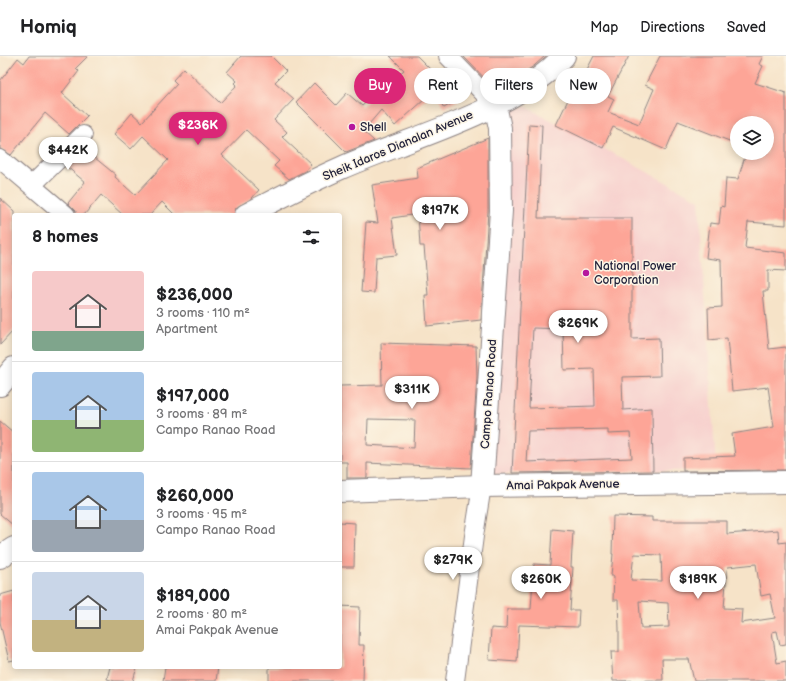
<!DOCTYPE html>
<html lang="en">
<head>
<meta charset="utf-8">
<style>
  :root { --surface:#fff; --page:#f2f2f2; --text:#202124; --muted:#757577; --line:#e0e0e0; --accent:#db2777 }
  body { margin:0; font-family:"Balsamiq Sans",sans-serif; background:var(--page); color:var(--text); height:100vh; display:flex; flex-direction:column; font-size:15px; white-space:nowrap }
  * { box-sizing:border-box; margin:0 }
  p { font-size:13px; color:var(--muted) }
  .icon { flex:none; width:22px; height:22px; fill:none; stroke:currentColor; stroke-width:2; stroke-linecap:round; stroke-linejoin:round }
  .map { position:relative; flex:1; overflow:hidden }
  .sheet { position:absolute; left:12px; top:157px; width:330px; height:456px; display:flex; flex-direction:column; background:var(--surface); border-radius:4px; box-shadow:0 2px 10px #0003 }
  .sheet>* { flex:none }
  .banner { position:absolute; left:354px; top:12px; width:372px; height:36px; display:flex; gap:8px }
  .fabs { position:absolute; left:730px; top:60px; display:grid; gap:8px }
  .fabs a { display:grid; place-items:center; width:44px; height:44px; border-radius:50%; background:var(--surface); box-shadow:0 2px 10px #0003; font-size:20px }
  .price { position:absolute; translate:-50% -34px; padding:0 9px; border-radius:14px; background:#fff; color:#222; font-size:13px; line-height:26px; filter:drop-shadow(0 1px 2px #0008) }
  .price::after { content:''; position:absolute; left:50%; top:24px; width:12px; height:9px; margin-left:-6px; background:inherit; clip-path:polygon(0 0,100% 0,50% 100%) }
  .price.current { background:var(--accent); color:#fff }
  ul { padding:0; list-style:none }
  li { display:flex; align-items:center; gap:12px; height:100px; padding:0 20px }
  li+li { border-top:1px solid var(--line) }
  li span { display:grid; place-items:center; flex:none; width:112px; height:80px; border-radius:4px; color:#555 }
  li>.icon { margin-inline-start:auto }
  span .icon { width:48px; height:48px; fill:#fffc; stroke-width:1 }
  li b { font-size:17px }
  h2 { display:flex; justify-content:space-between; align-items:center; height:48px; padding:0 20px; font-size:17px }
  .tag { padding:0 14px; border-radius:18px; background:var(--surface); box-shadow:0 2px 10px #0003; font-size:14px; line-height:36px }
  .tag.current { background:var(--accent); color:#fff }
  header { display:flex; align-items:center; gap:24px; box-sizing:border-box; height:56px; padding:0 20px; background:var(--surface); border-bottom:1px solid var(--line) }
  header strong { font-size:19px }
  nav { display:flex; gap:22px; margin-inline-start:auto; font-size:14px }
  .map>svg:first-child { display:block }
  .built { fill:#f7d0cd }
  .building { fill:#fda597; fill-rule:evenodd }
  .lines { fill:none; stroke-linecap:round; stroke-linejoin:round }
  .minor-casing { stroke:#8c8282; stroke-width:20 }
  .major-casing { stroke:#8c8282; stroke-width:24 }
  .highway-casing { stroke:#8c8282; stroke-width:24 }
  .minor { stroke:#fff; stroke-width:18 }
  .major { stroke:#fff; stroke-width:22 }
  .highway { stroke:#fff; stroke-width:22 }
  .poi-dot { fill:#b5179e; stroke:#fcf5e5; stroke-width:1.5 }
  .labels { text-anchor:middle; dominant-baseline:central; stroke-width:3; stroke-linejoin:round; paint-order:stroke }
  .poi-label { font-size:12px; fill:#22223b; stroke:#fcf5e5; text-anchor:start }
  .street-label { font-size:12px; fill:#22223b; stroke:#fcf5e5 }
</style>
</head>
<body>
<header>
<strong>Homiq</strong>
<nav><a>Map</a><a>Directions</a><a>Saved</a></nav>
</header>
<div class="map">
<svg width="786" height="625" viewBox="0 0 786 625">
  <rect width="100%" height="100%" fill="#fcf5e5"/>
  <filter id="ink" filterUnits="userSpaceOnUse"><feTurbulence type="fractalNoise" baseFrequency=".025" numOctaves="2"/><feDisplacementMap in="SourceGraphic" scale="8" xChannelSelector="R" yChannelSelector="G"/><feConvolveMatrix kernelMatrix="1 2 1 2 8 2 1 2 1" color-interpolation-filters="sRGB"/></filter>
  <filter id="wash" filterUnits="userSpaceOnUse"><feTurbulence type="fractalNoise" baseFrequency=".012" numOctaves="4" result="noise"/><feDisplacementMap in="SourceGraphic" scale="16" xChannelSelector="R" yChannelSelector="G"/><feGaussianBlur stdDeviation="0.9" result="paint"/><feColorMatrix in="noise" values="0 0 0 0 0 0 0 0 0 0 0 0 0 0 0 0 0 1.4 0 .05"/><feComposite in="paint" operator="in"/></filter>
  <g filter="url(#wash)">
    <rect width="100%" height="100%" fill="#f6e3c8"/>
    <!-- built -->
    <path class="built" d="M525 50 699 144 716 414 489 418 507 56Z"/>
    <g id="blocks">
      <!-- building -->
      <path class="building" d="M29 0H88L76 12 79 15 62 37 87 60 69 78 45 57 11 99 0 93V25L18 2 24 7Z
        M241 0H271L286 15 275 26 294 43 274 64 287 76 282 81 311 108 305 115 289 123 274 110 279 105 246 74 222 99 259 134 252 142 236 152 234 159H175L162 146 150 159H123L101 139 84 159H76V155L68 147 85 126 66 110 84 93 116 119 115 121 135 139 168 104 143 80 131 93 114 78 132 57 142 66 177 28 173 24 184 12 220 47 237 29 235 27 237 25 227 16Z
        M390 0H417L450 33 451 32 458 44 444 52 434 35 395 70 381 54 363 75 374 85 346 96 296 46 314 27 336 49 347 37 362 50 404 14Z
        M463 0H545L534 10 496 34Z
        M594 0H629L608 40 614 43 608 56 639 68 654 33 645 29 660 0H763L759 8 763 10 755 27 786 37V169L748 166 745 192 786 197V215L768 214V235H763L769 293 786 291V414L683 415V402L735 400 732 378 774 371 768 331 732 335 727 282 709 284 708 252 722 251 721 204 706 202 710 167 719 168 721 150 724 151 726 122 738 123 746 97H767V67H737V88L678 65 666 94 613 71 603 92 556 69 577 25 580 27Z
        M529 68 542 69 538 162H632V283L659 282 660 320 622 321 623 354 652 352 653 415 512 417ZM533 272 563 273 564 314 594 313 595 350 529 352ZM608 373V378L630 377 632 402 526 406 528 375Z
        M488 82V155L481 264 427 270 425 239H428L424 190H420L418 158 392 162 397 199 376 201 374 237 361 236 366 166 378 167 372 129 418 122 417 112Z
        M0 142 14 155V274L0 289Z
        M381 287 476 290 477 321 471 412 367 407V422H347V406H340V330L382 329ZM368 363 415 364 414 392 367 389Z
        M0 365 14 377V470L0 458Z
        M613 460 652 461V465H727V478L778 474 779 487 786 486V588L780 589 777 575 772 576 777 607 786 605V625H694L689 603H662L663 624 613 625 611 596H619V573L618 544H613L614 520H611L613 498H612ZM634 498 661 499 662 525 631 524ZM756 508 761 540 770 538 775 562 741 567 742 553 724 552 727 514 728 511ZM639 545 668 547 669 571 641 572Z
        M340 466 355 467 354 511H340Z
        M552 473 573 475 571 511H573L570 554H579L578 571 519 569 517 606 489 604 491 572 506 573 507 553H531L534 508 550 509Z
        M14 535V604L9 605 0 566V539Z
        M340 550 360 551 359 589H364L363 625H269V611H340Z
        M110 611H137L133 625H115L107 623Z
        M165 611H218L216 625H163Z"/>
    </g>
  </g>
  <g filter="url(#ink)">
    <use href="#blocks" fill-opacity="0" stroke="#8c8282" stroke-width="1"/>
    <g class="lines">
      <!-- minor casing -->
      <g class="minor-casing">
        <path id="minor" d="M448 0 495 49
          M0 103 66 159
          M32 129 83 79
          M455 625 474 480 482 430"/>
      </g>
      <!-- major casing -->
      <g class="major-casing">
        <path id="major" d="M246 159C277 143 309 126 341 112 411 81 511 57 564 0
          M0 329 14 312
          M482 430 501 155 500 72 495 49"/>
      </g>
      <!-- highway casing -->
      <g class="highway-casing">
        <path id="highway" d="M340 435 482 430 786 426
          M0 501 14 492"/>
      </g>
      <!-- minor -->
      <use href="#minor" class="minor"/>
      <!-- major -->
      <use href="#major" class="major"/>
      <!-- highway -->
      <use href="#highway" class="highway"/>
    </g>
  </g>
  <!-- markers -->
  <g class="poi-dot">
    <circle cx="352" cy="71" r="4"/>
    <circle cx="586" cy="217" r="4"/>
  </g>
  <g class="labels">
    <!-- poi labels -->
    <g class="poi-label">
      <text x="360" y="71">Shell</text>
      <text x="594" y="210">National Power<tspan x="594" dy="14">Corporation</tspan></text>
    </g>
    <!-- street labels -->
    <g class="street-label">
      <text transform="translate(398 90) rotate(-23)">Sheik Idaros Dianalan Avenue</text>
      <text transform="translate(489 338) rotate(-86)">Campo Ranao Road</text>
      <text transform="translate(563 429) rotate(-1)">Amai Pakpak Avenue</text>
    </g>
  </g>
</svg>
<div class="fabs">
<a><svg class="icon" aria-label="layers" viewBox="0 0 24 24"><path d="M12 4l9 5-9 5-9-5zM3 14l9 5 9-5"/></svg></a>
</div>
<b class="price current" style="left:198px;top:90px">$236K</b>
<b class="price" style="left:68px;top:115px">$442K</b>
<b class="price" style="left:440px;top:175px">$197K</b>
<b class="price" style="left:578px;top:288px">$269K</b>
<b class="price" style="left:412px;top:354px">$311K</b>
<b class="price" style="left:453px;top:525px">$279K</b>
<b class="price" style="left:541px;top:544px">$260K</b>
<b class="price" style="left:698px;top:544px">$189K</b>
<div class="banner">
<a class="tag current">Buy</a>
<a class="tag">Rent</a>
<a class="tag">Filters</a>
<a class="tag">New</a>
</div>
<section class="sheet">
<h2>8 homes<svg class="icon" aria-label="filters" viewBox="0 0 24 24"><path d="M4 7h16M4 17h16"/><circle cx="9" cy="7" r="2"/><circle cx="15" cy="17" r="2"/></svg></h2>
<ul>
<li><span style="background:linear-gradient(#f6c9c9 75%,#7fa58c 0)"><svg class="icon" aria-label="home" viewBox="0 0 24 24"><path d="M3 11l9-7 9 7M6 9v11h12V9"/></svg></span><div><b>$236,000</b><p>3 rooms · 110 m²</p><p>Apartment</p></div></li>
<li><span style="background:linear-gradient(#a9c7e8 60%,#8fb573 0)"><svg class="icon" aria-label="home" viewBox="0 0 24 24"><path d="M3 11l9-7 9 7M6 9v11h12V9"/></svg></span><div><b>$197,000</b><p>3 rooms · 89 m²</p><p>Campo Ranao Road</p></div></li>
<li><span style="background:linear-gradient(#a9c7e8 60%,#9aa5b1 0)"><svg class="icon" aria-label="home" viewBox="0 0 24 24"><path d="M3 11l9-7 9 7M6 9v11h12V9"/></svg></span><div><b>$260,000</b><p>3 rooms · 95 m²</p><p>Campo Ranao Road</p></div></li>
<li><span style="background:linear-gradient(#c9d6e8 60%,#c2b280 0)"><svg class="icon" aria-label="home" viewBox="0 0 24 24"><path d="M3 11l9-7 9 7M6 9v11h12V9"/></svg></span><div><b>$189,000</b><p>2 rooms · 80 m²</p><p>Amai Pakpak Avenue</p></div></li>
</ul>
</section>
</div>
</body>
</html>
